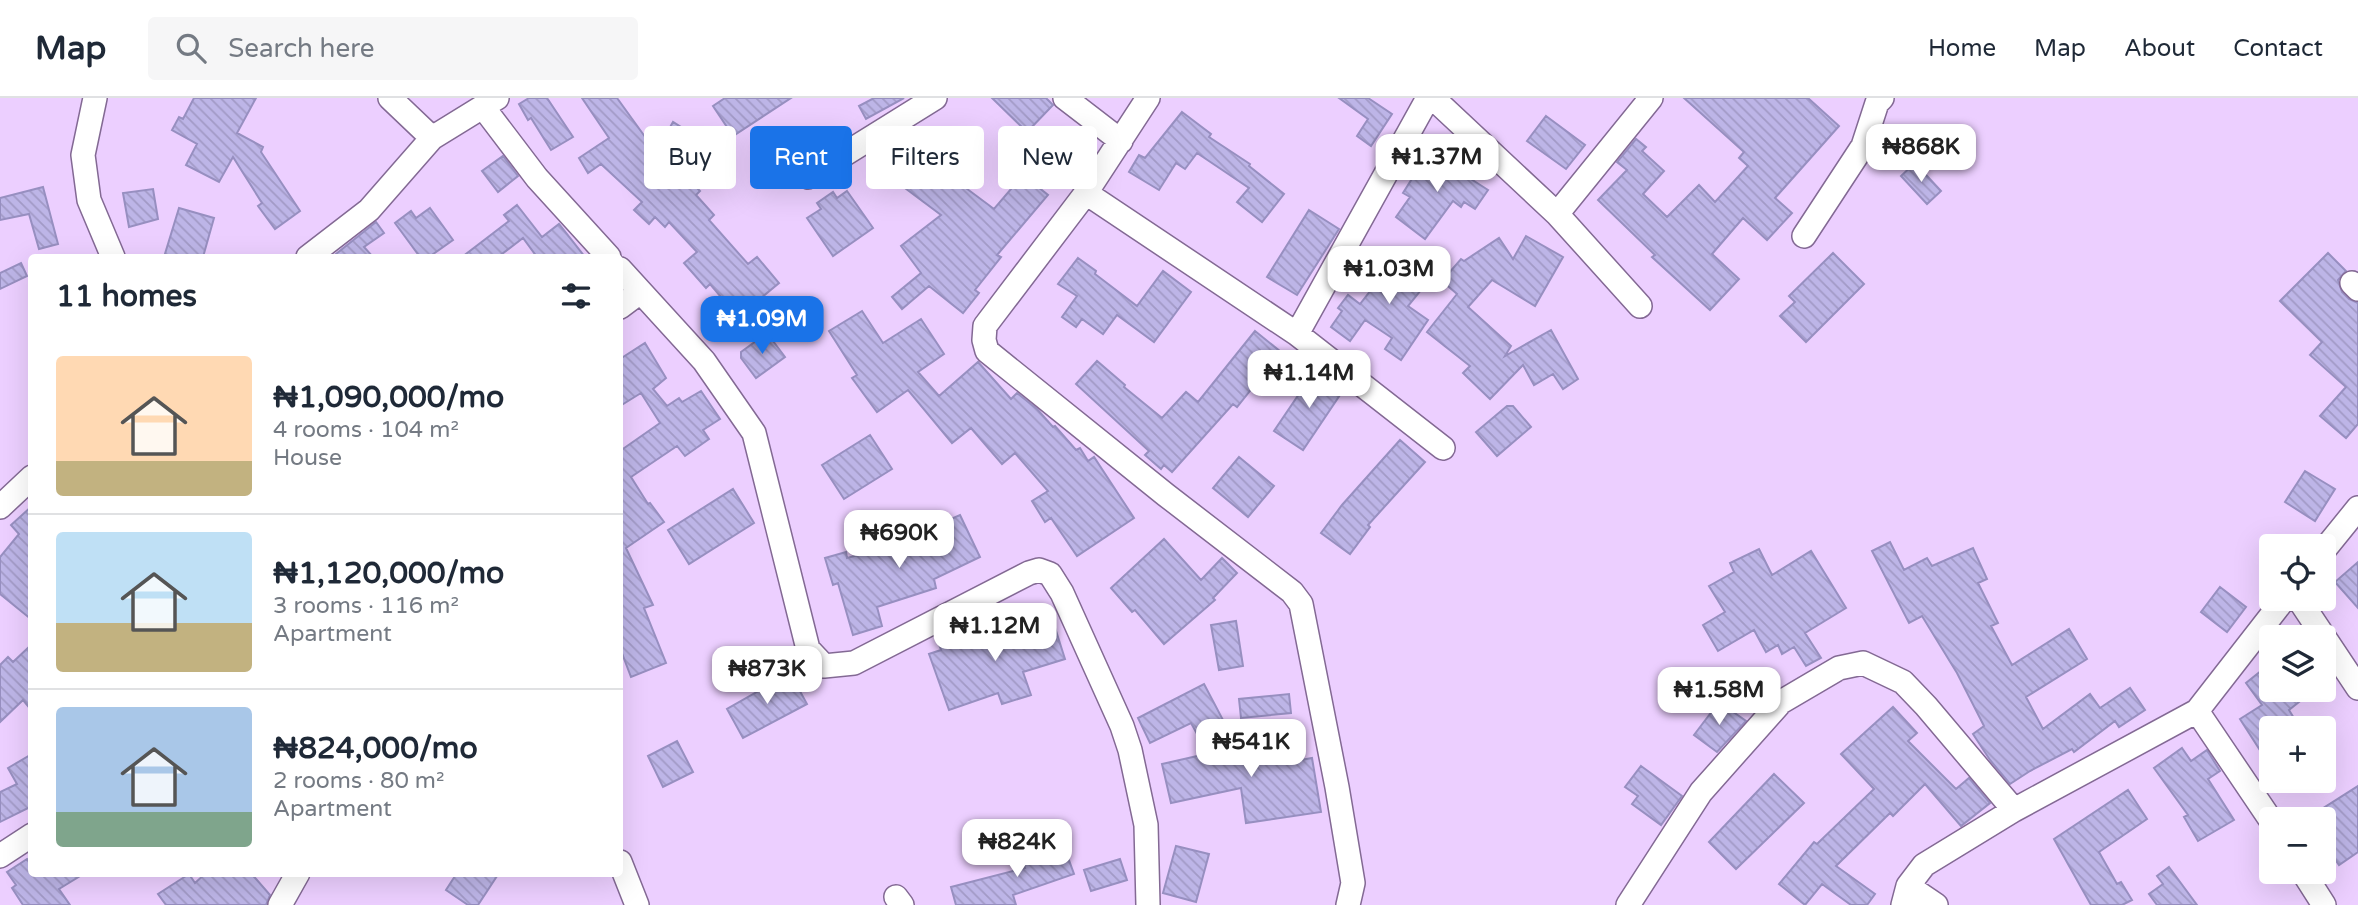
<!DOCTYPE html>
<html lang="en">
<head>
<meta charset="utf-8">
<style>
  :root { --surface:#fff; --page:#f6f6f7; --text:#1f2937; --muted:#747a83; --line:#e0e1e3; --accent:#1a73e8 }
  body { margin:0; font-family:"Varela Round",sans-serif; background:var(--page); color:var(--text); height:100vh; display:flex; flex-direction:column; font-size:26px; white-space:nowrap }
  * { box-sizing:border-box; margin:0 }
  p { font-size:23px; color:var(--muted) }
  .icon { flex:none; width:38px; height:38px; fill:none; stroke:currentColor; stroke-width:2; stroke-linecap:round; stroke-linejoin:round }
  .map { position:relative; flex:1; overflow:hidden }
  .panel { position:absolute; left:28px; top:156px; width:595px; height:623px; display:flex; flex-direction:column; background:var(--surface); border-radius:7px; box-shadow:0 7px 28px #0002 }
  .panel>* { flex:none }
  .hud { position:absolute; left:644px; top:28px; width:665px; height:63px; display:flex; gap:14px }
  .controls { position:absolute; left:2259px; top:436px; display:grid; gap:14px }
  .controls a { display:grid; place-items:center; width:77px; height:77px; border-radius:7px; background:var(--surface); box-shadow:0 7px 28px #0002; font-size:35px }
  .price { position:absolute; translate:-50% -60px; padding:0 16px; border-radius:14px; background:#fff; color:#222; font-size:23px; line-height:46px; filter:drop-shadow(0 2px 4px #0008) }
  .price::after { content:''; position:absolute; left:50%; top:42px; width:21px; height:16px; margin-left:-10px; background:inherit; clip-path:polygon(0 0,100% 0,50% 100%) }
  .price.current { background:var(--accent); color:#fff }
  ul { padding:0; list-style:none }
  li { display:flex; align-items:center; gap:21px; height:175px; padding:0 28px }
  li+li { border-top:2px solid var(--line) }
  li span { display:grid; place-items:center; flex:none; width:196px; height:140px; border-radius:7px; color:#555 }
  li>.icon { margin-inline-start:auto }
  span .icon { width:84px; height:84px; fill:#fffc; stroke-width:1 }
  li b { font-size:30px }
  h2 { display:flex; justify-content:space-between; align-items:center; height:84px; padding:0 28px; font-size:30px }
  .tag { padding:0 24px; border-radius:7px; background:var(--surface); box-shadow:0 7px 28px #0002; font-size:24px; line-height:63px }
  .tag.current { background:var(--accent); color:#fff }
  header { display:flex; align-items:center; gap:42px; box-sizing:border-box; height:98px; padding:0 35px; background:var(--surface); border-bottom:2px solid var(--line) }
  header strong { font-size:33px }
  nav { display:flex; gap:38px; margin-inline-start:auto; font-size:24px }
  .search { width:490px; height:63px; background:var(--page); display:flex; align-items:center; gap:18px; box-sizing:border-box; padding:0 24px; border-radius:7px; color:var(--muted); font-size:26px }
  .map>svg:first-child { display:block }
  .building { fill:url(#building-back-hatch); stroke:#978fc0; stroke-width:2 }
  .lines { fill:none; stroke-linecap:round; stroke-linejoin:round }
  .minor-casing { stroke:#836994; stroke-width:26 }
  .minor { stroke:#fff; stroke-width:23 }
</style>
</head>
<body>
<header>
<strong>Map</strong>
<div class="search"><svg class="icon" aria-label="search" viewBox="0 0 24 24"><circle cx="10" cy="10" r="6"/><path d="M15 15l6 6"/></svg>Search here</div>
<nav><a>Home</a><a>Map</a><a>About</a><a>Contact</a></nav>
</header>
<div class="map">
<svg width="2358" height="807" viewBox="0 0 2358 807">
  <defs>
    <pattern id="building-back-hatch" width="6" height="6" patternUnits="userSpaceOnUse" patternTransform="scale(1.75)"><rect width="6" height="6" fill="#bdb5e7"/><path d="M-1 5l2 2M0 0l6 6M5-1l2 2" fill="none" stroke="#a29ac6"/></pattern>
  </defs>
  <rect width="100%" height="100%" fill="#eccfff"/>
  <!-- building -->
  <path class="building" d="M194 0H256L237 35 263 49 261 54 300 113 275 131 258 108 262 105 233 59 219 84 186 67 197 46 172 32 179 19 183 21Z
    M529 0H547L573 39 551 52 531 20 528 22 519 6Z
    M582 0H617L656 54 673 24 697 39 678 71 700 93 696 97 714 117 709 122 748 166 757 159 779 185 738 219 710 186 706 190 684 165 697 154 669 124 665 129 655 119 649 126 634 112 642 104 601 66 588 75 579 60 609 40Z
    M725 0H791L733 38 713 8Z
    M874 0H904L866 21 859 8Z
    M992 0H1046L1053 7 1027 34Z
    M1339 0H1368L1392 16 1371 48 1357 38 1368 21Z
    M1684 0H1808L1839 28 1775 100 1792 115 1767 142 1743 120 1712 156 1739 181 1710 212 1652 159 1655 157 1598 102 1627 72 1617 64 1636 41 1646 49 1642 53 1664 73 1643 96 1667 119 1699 87 1715 104 1748 68 1739 60 1744 54Z
    M1182 14 1211 36 1209 39 1250 66 1249 68 1284 96 1262 124 1237 104 1249 90 1197 55 1185 71 1176 65 1159 92 1129 74 1139 57 1145 60Z
    M1546 18 1585 47 1566 71 1527 43Z
    M1429 54 1488 92 1475 111 1464 104 1461 109 1453 103 1425 141 1396 119 1410 99 1403 95Z
    M503 58 518 78 498 94 482 73Z
    M927 61 994 111 1023 77 1048 97 997 157 1001 159 975 192 979 195 963 215 929 188 902 211 892 199 921 175 901 148 941 117 905 90Z
    M1915 65 1941 93 1927 106 1901 78Z
    M43 89 58 146 39 151 29 116 0 122V100Z
    M153 91 158 121 129 129 123 95Z
    M847 93 873 130 833 158 807 120 821 111 817 105 833 94 837 100Z
    M517 107 542 139 559 126 585 159H537L523 140 498 159H462L509 123 504 117Z
    M179 110 214 120 203 159H164Z
    M430 110 453 142 429 159H420L395 125 411 113 416 120Z
    M1309 112 1339 131 1297 197 1267 179Z
    M376 124 384 135 364 149 373 159H338L336 156Z
    M1526 138 1563 159 1535 208 1492 182 1468 209 1511 248 1505 258 1551 232 1578 281 1563 291 1553 276 1534 287 1523 267 1490 301 1463 275 1470 268 1427 234 1457 196 1442 183 1461 161 1464 163 1499 140 1513 161Z
    M1403 151 1434 176 1408 208 1428 222 1401 262 1385 251 1392 240 1365 222 1350 243 1331 229 1342 213 1338 210 1348 197 1360 206Z
    M1833 155 1864 186 1806 244 1780 218 1795 204 1789 198Z
    M2328 155 2346 173 2338 182 2342 194 2349 201 2358 205V326L2346 340 2320 318 2346 289 2310 257 2322 244 2280 203Z
    M1078 160 1096 173 1095 176 1137 208 1163 173 1191 194 1154 244 1117 217 1103 236 1082 221 1076 229 1062 219 1077 198 1058 186Z
    M21 165 27 178 0 191V175Z
    M862 213 883 245 921 221 944 256 918 274 939 298 978 264 1011 301 1017 295 1037 311 1053 329 1055 328 1076 352 1080 350 1088 363 1094 359 1134 420 1077 458 1051 420 1045 424 1032 403 1048 393 1015 355 1002 366 971 330 952 345 908 292 877 314 852 280 857 277 829 233Z
    M1255 233 1281 254 1237 309 1233 306 1172 374 1164 367 1161 371 1145 357 1149 353 1076 286 1097 263 1125 287 1124 289 1162 320 1186 294 1198 304Z
    M767 235 785 259 756 280 741 260V254Z
    M645 245 666 280 653 291 667 308 679 300 682 304 701 293 720 321 703 332 709 341 685 358 677 348 631 379 648 406 650 405 664 424 626 450 653 507 644 510 666 565 631 579 620 550V353L660 325 641 295 620 308V261Z
    M1316 271 1344 291 1303 352 1274 333Z
    M1507 308H1513L1531 329 1497 358 1476 334Z
    M870 337 892 371 844 401 822 367Z
    M1400 342 1425 364 1368 427 1370 429 1350 456 1321 435 1342 407Z
    M1239 359 1274 388 1248 419 1213 390Z
    M2305 373 2335 391 2315 423 2285 404Z
    M733 391 754 425 689 466 668 432Z
    M32 408V522L0 496V459L19 436 11 427Z
    M960 417 980 459 934 481 936 490 877 509 882 528 853 537 838 485 833 487 825 460 846 454 847 460 889 449 886 441 920 431 921 434Z
    M1164 441 1201 482 1222 460 1237 475 1213 500 1215 502 1164 546 1135 512 1132 514 1111 490Z
    M1890 444 1904 472 1927 460 1932 468 1973 450 1987 481 1978 485 1998 525 1991 528 2012 567 2069 531 2087 561 2026 599 2043 631 2090 596 2100 610 2130 590 2145 612 2119 629 2115 623 2074 654 2072 651 2030 673 2010 686 1990 662 1973 636 1984 628 1957 575 1922 518 1909 525 1872 453Z
    M1759 451 1772 477 1811 453 1846 510 1805 535 1821 560 1806 568 1794 549 1782 556 1778 547 1766 554 1754 532 1718 553 1703 527 1725 514 1709 488 1734 474 1730 465Z
    M2358 464V510L2335 484Z
    M2220 489 2246 509 2227 534 2201 514Z
    M1051 517 1065 561 1023 574 1031 597 1002 606 998 595 949 612 929 556 941 552 938 543 957 537 960 545 971 541 972 545Z
    M1236 523 1243 568 1219 572 1211 527Z
    M32 546V613L23 602 0 624V567L8 559 13 564Z
    M2272 564V592H2314L2289 612 2300 630H2272V671L2240 621 2262 607 2246 585Z
    M790 575 807 606 743 640 727 611Z
    M1204 586 1223 622 1197 636 1191 625 1150 645 1138 620Z
    M1289 596 1291 615 1241 620 1239 601Z
    M1719 604 1746 623 1717 654 1694 637Z
    M1893 609 1917 635 1908 643 1956 691 1969 680 1990 705 1961 728 1925 686 1893 718 1890 715 1836 768 1875 796 1867 807H1851L1822 786 1805 807 1779 786 1814 744 1817 746 1874 691 1841 656Z
    M1297 636 1301 662 1312 660 1321 714 1246 725 1241 690 1171 705 1162 666 1237 649 1246 667 1244 648Z
    M677 643 693 674 663 689 648 658Z
    M2182 650 2191 663 2207 652 2220 673 2208 681 2234 722 2198 743 2184 719 2188 717 2154 670Z
    M32 656V711L30 709 0 724V694L17 686 8 670Z
    M1641 668 1682 698 1661 727 1632 706 1638 698 1625 689Z
    M1774 676 1804 705 1736 771 1709 744Z
    M2358 688V754L2339 767 2324 745V721H2306Z
    M2128 692 2147 721 2099 754 2117 786 2121 784 2132 802 2122 807H2091L2054 741Z
    M1062 743 1074 776 1013 797 1016 807H956L951 789 1025 770 1021 757Z
    M1176 748 1209 756 1196 804 1163 795Z
    M27 761 32 767V775H85L59 791 70 807H23L12 790 16 787 7 774Z
    M1120 761 1127 782 1091 793 1084 772Z
    M2169 769 2197 807H2157L2149 796 2163 786 2157 778Z
    M206 775H251L270 797 266 807H166L158 796 189 776 195 785Z
    M457 775H499L478 807H468L446 792Z"/>
  <g class="lines">
    <!-- minor casing -->
    <g class="minor-casing">
      <path id="minor" d="M95 0 83 57 89 102 113 159
        M390 0 432 40
        M1065 0 1121 43
        M1148 0 1086 95 985 228 984 242 987 253 1166 397 1292 494 1301 506 1337 689 1353 785 1348 807
        M1433 0 1557 116 1640 208
        M483 9 537 80 609 159
        M808 79 935 0
        M1086 95 1297 236 1443 350
        M1557 116 1651 0
        M1804 138 1863 48 1877 5 1882 0
        M308 159 369 112 432 40 497 0
        M620 171 704 263 754 335 808 551 824 568 854 565 1029 475 1039 472 1050 476 1062 495 1122 628 1130 652 1146 727 1148 807
        M2352 185 2358 191
        M620 209 640 194
        M1297 236 1428 0
        M0 409 32 379
        M2324 452 2358 410
        M2298 500 2358 590
        M2197 613 2272 724
        M0 758 32 737
        M620 764 637 807
        M2303 774 2324 807
        M1908 788 1936 807
        M896 799 902 807
        M280 807 298 775
        M1628 807 1701 694 1781 604 1839 570 1863 565 1903 584 1926 608 2014 712
        M1903 807 1908 788 1924 767 2014 712 2197 613 2285 500"/>
    </g>
    <!-- minor -->
    <use href="#minor" class="minor"/>
  </g>
</svg>
<div class="controls">
<a><svg class="icon" aria-label="locate" viewBox="0 0 24 24"><circle cx="12" cy="12" r="6"/><path d="M12 2v4M12 18v4M2 12h4M18 12h4"/></svg></a>
<a><svg class="icon" aria-label="layers" viewBox="0 0 24 24"><path d="M12 4l9 5-9 5-9-5zM3 14l9 5 9-5"/></svg></a>
<a>+</a>
<a>−</a>
</div>
<b class="price" style="left:1921px;top:86px">₦868K</b>
<b class="price" style="left:1437px;top:96px">₦1.37M</b>
<b class="price" style="left:1389px;top:208px">₦1.03M</b>
<b class="price current" style="left:762px;top:258px">₦1.09M</b>
<b class="price" style="left:1309px;top:312px">₦1.14M</b>
<b class="price" style="left:899px;top:472px">₦690K</b>
<b class="price" style="left:995px;top:565px">₦1.12M</b>
<b class="price" style="left:767px;top:608px">₦873K</b>
<b class="price" style="left:1719px;top:629px">₦1.58M</b>
<b class="price" style="left:1251px;top:681px">₦541K</b>
<b class="price" style="left:1017px;top:781px">₦824K</b>
<div class="hud">
<a class="tag">Buy</a>
<a class="tag current">Rent</a>
<a class="tag">Filters</a>
<a class="tag">New</a>
</div>
<section class="panel">
<h2>11 homes<svg class="icon" aria-label="filters" viewBox="0 0 24 24"><path d="M4 7h16M4 17h16"/><circle cx="9" cy="7" r="2"/><circle cx="15" cy="17" r="2"/></svg></h2>
<ul>
<li><span style="background:linear-gradient(#ffd9b3 75%,#c2b280 0)"><svg class="icon" aria-label="home" viewBox="0 0 24 24"><path d="M3 11l9-7 9 7M6 9v11h12V9"/></svg></span><div><b>₦1,090,000/mo</b><p>4 rooms · 104 m²</p><p>House</p></div></li>
<li><span style="background:linear-gradient(#bfe0f5 65%,#c2b280 0)"><svg class="icon" aria-label="home" viewBox="0 0 24 24"><path d="M3 11l9-7 9 7M6 9v11h12V9"/></svg></span><div><b>₦1,120,000/mo</b><p>3 rooms · 116 m²</p><p>Apartment</p></div></li>
<li><span style="background:linear-gradient(#a9c7e8 75%,#7fa58c 0)"><svg class="icon" aria-label="home" viewBox="0 0 24 24"><path d="M3 11l9-7 9 7M6 9v11h12V9"/></svg></span><div><b>₦824,000/mo</b><p>2 rooms · 80 m²</p><p>Apartment</p></div></li>
</ul>
</section>
</div>
</body>
</html>
